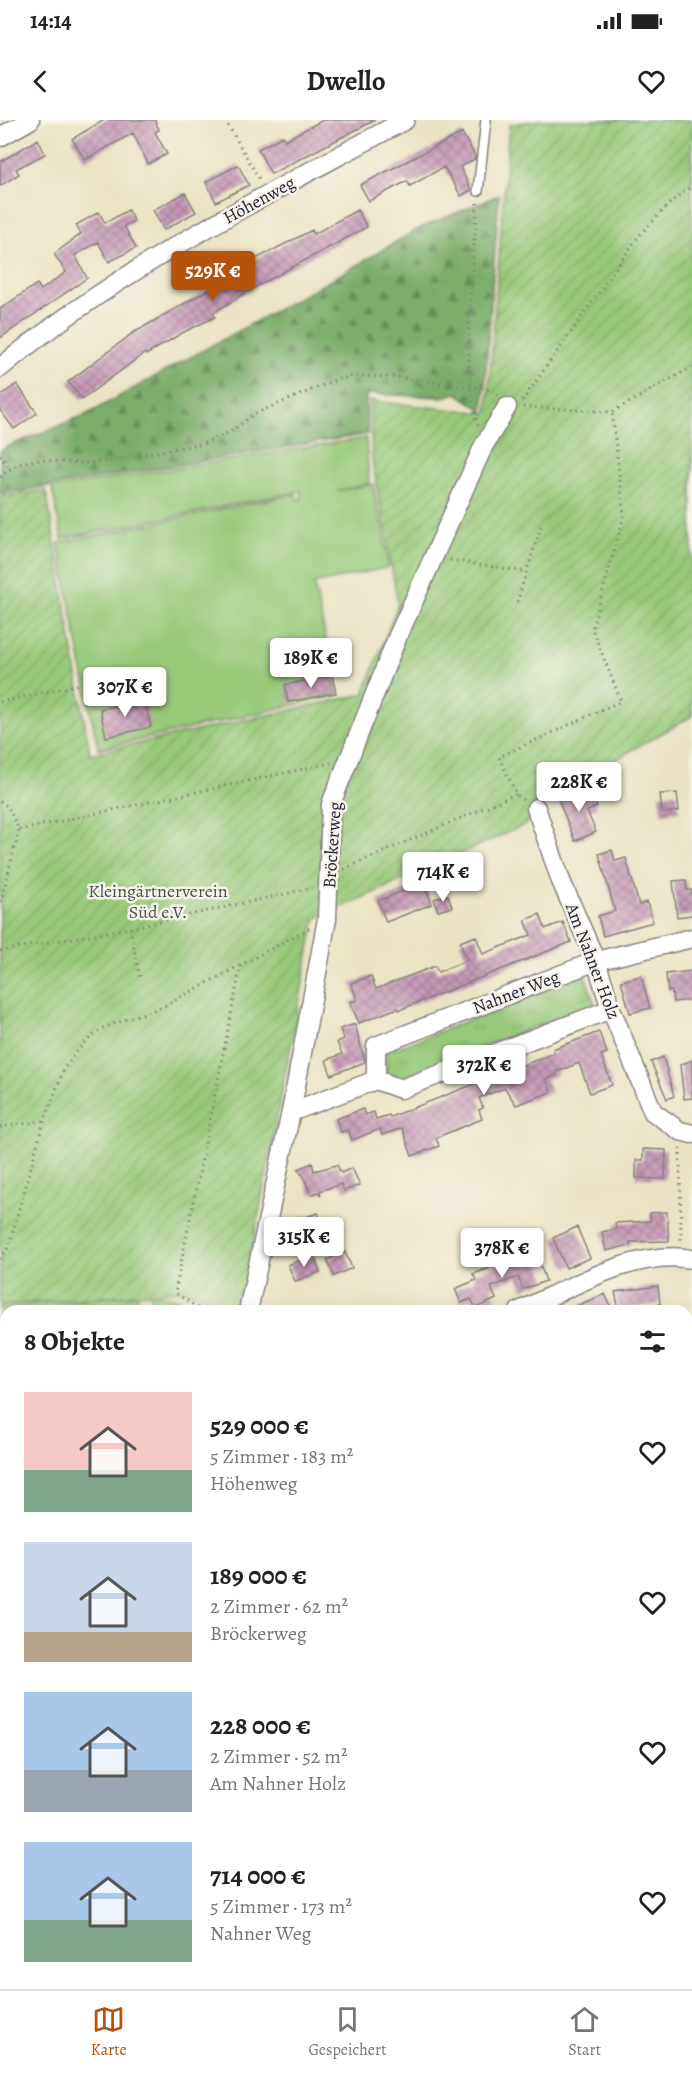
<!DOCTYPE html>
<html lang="de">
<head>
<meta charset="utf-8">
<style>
  :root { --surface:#fff; --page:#f6f6f6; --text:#222; --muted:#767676; --line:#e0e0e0; --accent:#b45309 }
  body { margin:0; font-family:Alegreya,serif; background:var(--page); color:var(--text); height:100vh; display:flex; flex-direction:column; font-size:22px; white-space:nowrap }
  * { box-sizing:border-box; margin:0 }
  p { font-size:20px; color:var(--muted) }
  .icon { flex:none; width:33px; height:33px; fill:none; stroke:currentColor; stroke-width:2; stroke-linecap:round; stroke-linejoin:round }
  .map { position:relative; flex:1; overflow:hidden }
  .panel { position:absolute; left:0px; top:1185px; width:693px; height:684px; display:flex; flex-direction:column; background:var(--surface); border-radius:18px 18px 0 0; box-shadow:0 6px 24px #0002 }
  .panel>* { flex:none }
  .price { position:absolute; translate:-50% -51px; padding:0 14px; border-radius:6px; background:#fff; color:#222; font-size:20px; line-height:39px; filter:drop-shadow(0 2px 3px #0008) }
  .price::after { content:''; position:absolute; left:50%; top:36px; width:18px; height:14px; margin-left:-9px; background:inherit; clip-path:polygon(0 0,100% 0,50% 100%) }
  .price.current { background:var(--accent); color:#fff }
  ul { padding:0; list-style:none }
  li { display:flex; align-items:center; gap:18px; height:150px; padding:0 24px }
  li span { display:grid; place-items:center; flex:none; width:168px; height:120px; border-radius:0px; color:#555 }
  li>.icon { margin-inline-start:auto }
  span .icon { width:72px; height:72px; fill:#fffc; stroke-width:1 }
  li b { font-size:26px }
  h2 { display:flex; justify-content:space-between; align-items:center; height:72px; padding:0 24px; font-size:26px }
  .status { display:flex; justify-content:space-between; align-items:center; height:42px; padding:0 30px; background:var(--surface); direction:ltr }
  .status svg { height:16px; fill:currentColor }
  header { display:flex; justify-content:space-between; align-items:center; height:78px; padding:0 24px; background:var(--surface); font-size:27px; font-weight:700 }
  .tabs { display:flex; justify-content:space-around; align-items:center; height:84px; border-top:2px solid var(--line); background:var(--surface); font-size:16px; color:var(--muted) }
  .tabs a { display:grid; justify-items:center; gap:3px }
  .tabs .current { color:var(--accent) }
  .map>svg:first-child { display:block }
  .grass { fill:url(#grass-tufts); stroke:#5c765a; stroke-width:1.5 }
  .forest { fill:url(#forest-firs); stroke:#4e6852; stroke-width:1.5 }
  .park { fill:#97c979; stroke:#5c765a; stroke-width:1.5 }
  .garden { fill:url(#garden-furrows); stroke:#5c765a; stroke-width:1.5 }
  .building { fill:url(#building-cross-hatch) }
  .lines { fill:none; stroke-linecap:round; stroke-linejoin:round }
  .lane-casing { stroke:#86827f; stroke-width:12 }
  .street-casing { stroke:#86827f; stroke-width:21 }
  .path { stroke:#86827f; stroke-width:3; stroke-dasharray:1.5 4.5; stroke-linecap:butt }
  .lane { stroke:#fff; stroke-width:9 }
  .street { stroke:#fff; stroke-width:18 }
  .labels { text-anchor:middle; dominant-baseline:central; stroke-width:5; stroke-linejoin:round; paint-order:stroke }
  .street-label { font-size:18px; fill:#22223b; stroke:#f7f3e8 }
  .park-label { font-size:18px; fill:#45544e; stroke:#f7f3e8 }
</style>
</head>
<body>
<div class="status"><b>14:14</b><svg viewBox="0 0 49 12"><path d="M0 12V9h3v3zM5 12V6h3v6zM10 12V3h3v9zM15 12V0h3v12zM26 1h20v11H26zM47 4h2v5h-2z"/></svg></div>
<header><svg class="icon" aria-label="back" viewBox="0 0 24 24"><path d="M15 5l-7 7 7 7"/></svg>Dwello<svg class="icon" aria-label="heart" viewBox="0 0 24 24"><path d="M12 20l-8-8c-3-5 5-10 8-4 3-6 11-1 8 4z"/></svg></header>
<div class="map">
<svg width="692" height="1869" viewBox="0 0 692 1869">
  <defs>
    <pattern id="grass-tufts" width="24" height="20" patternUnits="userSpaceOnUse" patternTransform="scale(1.5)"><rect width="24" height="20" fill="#97c979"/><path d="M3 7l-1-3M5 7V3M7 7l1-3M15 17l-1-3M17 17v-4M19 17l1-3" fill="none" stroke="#82ac6a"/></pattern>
    <pattern id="forest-firs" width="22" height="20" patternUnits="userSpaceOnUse" patternTransform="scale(1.5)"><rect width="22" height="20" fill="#79ad69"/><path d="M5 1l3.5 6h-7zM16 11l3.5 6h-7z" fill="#638c58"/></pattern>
    <pattern id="garden-furrows" width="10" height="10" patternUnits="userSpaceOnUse" patternTransform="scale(1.5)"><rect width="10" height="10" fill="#97c979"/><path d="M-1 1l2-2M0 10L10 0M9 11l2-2" fill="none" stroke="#82ac6a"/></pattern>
    <pattern id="building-cross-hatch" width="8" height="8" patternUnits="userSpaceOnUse" patternTransform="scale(1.5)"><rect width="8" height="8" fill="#c598b6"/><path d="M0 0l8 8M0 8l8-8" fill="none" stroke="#a07c95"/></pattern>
  </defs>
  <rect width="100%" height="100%" fill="#f7f3e8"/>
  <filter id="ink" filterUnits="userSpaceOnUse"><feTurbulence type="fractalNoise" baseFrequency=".0167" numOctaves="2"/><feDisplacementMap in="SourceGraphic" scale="12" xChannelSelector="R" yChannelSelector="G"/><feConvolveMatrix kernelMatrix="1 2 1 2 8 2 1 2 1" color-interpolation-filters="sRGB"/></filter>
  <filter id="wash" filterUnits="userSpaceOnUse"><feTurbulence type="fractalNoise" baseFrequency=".008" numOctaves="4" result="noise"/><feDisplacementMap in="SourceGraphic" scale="24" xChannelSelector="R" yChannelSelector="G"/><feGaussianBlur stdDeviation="1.35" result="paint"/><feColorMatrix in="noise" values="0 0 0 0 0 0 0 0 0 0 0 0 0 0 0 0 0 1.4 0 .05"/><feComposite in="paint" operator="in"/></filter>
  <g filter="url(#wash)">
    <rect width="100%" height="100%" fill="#eae3c3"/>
    <!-- grass -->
    <path class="grass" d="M585 856 595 884 401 958 386 953V932Z"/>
    <!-- forest -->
    <path class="forest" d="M499 75 483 291 456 273 443 277 366 274 368 314 0 374V332L7 327 87 294 333 159 418 109Z
      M0 1465H6V1663L0 1672Z
      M692 1701 690 1724 692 1726V1844L687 1852V1703Z
      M205 1863H477L475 1868 478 1869H202Z
      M573 1863H681L679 1869H575Z"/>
    <!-- park -->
    <path class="park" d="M366 318 369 364 337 371 373 364 389 447 314 464 338 575 98 629 58 423 296 374 297 380 301 379V371L62 419 52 368Z
      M477 1863H573L575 1869H478L474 1868Z"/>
    <!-- garden -->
    <path class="garden" d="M541 0H692V596L539 683 525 705 315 799 241 1187 181 1170 152 1173 179 1178 173 1191H151V1173L0 1185V377L46 370 90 634 364 574 398 484 372 339 370 281 487 293 509 5Z
      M138 1175V1191H6V1247L0 1246V1187Z
      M0 1257 6 1258V1453H0Z"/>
    <g id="blocks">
      <!-- building -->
      <path class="building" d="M104 0H155L159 10 155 12 167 34 148 44 133 13 85 40 72 19Z
        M323 0H375L271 54 258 29 283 16 285 20Z
        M462 13 475 36V39L460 47 471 70 461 76 444 47 410 66 407 61 369 81 360 65Z
        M38 19 45 34 16 49 19 54 0 66V42Z
        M238 45 249 65 216 82 206 62Z
        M185 73 196 92 164 110 153 90Z
        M128 90 134 101 124 106 136 128 109 142 98 122 75 135 87 158 0 218V189L37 164 41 170 66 152 54 134 81 114 76 105 99 92 105 103Z
        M357 90 367 107 248 171 213 193 215 197 182 213 146 235 145 233 82 279 68 262 133 213 208 170 248 143 312 110 314 114Z
        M17 264 37 293 14 309 0 290V276Z
        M332 555 336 573 288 582 285 565Z
        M144 579 151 607 106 617 100 589Z
        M589 667 597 687 587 691 596 712 575 721 558 679Z
        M677 673 679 691 662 693 660 674Z
        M612 730 615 741 626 738 639 785 647 782 653 802 603 816 598 796 615 791 599 734Z
        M686 760 687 770H692V795L677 797 673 761Z
        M424 763 432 784 386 802 378 781Z
        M448 775 452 787 438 791 434 779Z
        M540 794 545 809 563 802 571 822 399 890 398 888 359 903 350 882 357 880 351 863 371 856 376 869 435 846 438 852 467 840 460 822 476 816 483 834 531 815 525 800Z
        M692 851V880L673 882 672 871H668L666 854Z
        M641 856 650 888 630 893 621 861Z
        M355 904 365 942 331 955 326 940 342 934 337 922 344 919 340 909Z
        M599 912 607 933 601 935 612 965 590 973 579 943 556 952 557 955 546 959 551 972 516 985 505 968 479 978 483 988 479 990 482 999 440 1016 436 1018 439 1026 412 1036 402 1008 382 1015 380 1009 352 1020 348 1010 341 1012 336 999 363 989 365 995 374 992 376 999 389 995 390 997 554 933 553 929Z
        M663 937 674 976 667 979 651 942Z
        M692 940V978L684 979 680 945Z
        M643 1029 666 1030 665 1059 636 1058V1040H643Z
        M312 1043 314 1051 337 1045 341 1053 352 1048 360 1065 344 1071 341 1064 320 1071 321 1076 318 1072 311 1075 304 1057 298 1049Z
        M667 1092 669 1121 630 1122V1125L606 1131 602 1112 616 1109 615 1103 650 1101V1093Z
        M318 1093 324 1111 303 1118 297 1100Z
        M577 1107 590 1138 566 1148 553 1118Z
        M345 1132 352 1148 334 1156 327 1140Z
        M536 1132 546 1161 523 1169 518 1157 491 1167 496 1179 476 1188 471 1179 461 1183 455 1169 476 1160 473 1154Z
        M314 1135 320 1152 295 1161 288 1145Z
        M658 1166 660 1184 619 1190 615 1172Z
        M605 1174 613 1191H564Z"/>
    </g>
  </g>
  <g filter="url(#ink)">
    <use href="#blocks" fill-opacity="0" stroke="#86827f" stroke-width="1.5"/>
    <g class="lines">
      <!-- lane casing -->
      <g class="lane-casing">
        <path id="lane" d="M478 71 486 0"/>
      </g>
      <!-- street casing -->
      <g class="street-casing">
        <path id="street" d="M0 17 30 0
          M0 248C122 146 266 76 405 0
          M536 688 561 761 596 841 611 889 653 992 680 1011 692 1014
          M611 889 401 969 376 960V926L596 841 692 818
          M291 992 376 960
          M248 1191 291 992 327 799 331 684 397 518 484 325 507 287
          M519 1191C569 1169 636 1128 692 1139
          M687 1332 692 1330
          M687 1565 692 1563
          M0 1695 6 1686
          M0 1721 6 1726
          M125 1863V1869"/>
      </g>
      <!-- path -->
      <path class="path" d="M225 0 260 60
        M477 83C474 145 460 249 478 306
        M522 281 638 117 672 81 692 66
        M523 287 612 292 692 247
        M0 335 9 348
        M0 357C29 329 58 345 93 343L202 324 230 312 254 294 333 261 352 256 399 257 493 270 498 276
        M450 440 526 452
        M517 482 542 403
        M0 582 78 565
        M523 680 516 674 499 637 621 581 592 509 624 396 612 292
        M0 681 8 687 19 710 0 785
        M19 710 331 643
        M344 749 516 674
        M130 808 140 859
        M0 831 130 808 312 768
        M0 1007 43 1001
        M680 1028 681 1123
        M0 1139 8 1128 44 1001 65 947 83 924 102 908 164 886 241 845
        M203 1191 175 1173 241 845 309 808
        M0 1253 6 1254
        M0 1456H6
        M687 1749 692 1743
        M455 1863 463 1869
        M559 1863V1869
        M430 1869 432 1863
        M500 1869 513 1863
        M516 1869V1863
        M620 1869 622 1863"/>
      <!-- lane -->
      <use href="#lane" class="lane"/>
      <!-- street -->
      <use href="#street" class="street"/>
    </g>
  </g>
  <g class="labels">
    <!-- street labels -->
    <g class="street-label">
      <text transform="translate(259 80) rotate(-29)">Höhenweg</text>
      <text transform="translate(332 725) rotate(-86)">Bröckerweg</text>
      <text transform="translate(593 841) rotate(69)">Am Nahner Holz</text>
      <text transform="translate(516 872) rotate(-21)">Nahner Weg</text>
    </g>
    <!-- park labels -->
    <g class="park-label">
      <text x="158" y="771">Kleingärtnerverein<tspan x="158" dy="21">Süd e.V.</tspan></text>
    </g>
  </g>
</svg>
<b class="price current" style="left:213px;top:182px">529K €</b>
<b class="price" style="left:311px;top:569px">189K €</b>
<b class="price" style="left:125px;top:598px">307K €</b>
<b class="price" style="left:579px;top:693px">228K €</b>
<b class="price" style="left:443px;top:783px">714K €</b>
<b class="price" style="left:484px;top:976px">372K €</b>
<b class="price" style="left:304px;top:1148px">315K €</b>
<b class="price" style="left:502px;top:1159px">378K €</b>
<section class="panel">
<h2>8 Objekte<svg class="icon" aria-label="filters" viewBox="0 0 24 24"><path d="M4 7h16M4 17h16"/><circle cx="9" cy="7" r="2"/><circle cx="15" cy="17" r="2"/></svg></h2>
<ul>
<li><span style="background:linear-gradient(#f6c9c9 65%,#7fa58c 0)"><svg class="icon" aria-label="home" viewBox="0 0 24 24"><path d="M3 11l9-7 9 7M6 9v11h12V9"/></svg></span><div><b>529 000 €</b><p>5 Zimmer · 183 m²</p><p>Höhenweg</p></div><svg class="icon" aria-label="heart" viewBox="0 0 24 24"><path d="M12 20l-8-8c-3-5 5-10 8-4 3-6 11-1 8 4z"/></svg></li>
<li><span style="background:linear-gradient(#c9d6e8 75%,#b9a48a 0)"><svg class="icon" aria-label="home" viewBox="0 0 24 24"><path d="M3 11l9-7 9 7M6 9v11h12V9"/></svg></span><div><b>189 000 €</b><p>2 Zimmer · 62 m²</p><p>Bröckerweg</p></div><svg class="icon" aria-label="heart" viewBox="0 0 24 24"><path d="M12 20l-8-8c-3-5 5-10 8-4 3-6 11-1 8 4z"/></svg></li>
<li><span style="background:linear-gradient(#a9c7e8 65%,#9aa5b1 0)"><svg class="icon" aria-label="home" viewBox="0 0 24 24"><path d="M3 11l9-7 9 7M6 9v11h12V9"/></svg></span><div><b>228 000 €</b><p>2 Zimmer · 52 m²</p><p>Am Nahner Holz</p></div><svg class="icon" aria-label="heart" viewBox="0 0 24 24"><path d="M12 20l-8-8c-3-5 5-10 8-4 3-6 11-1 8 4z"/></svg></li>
<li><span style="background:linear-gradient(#a9c7e8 65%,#7fa58c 0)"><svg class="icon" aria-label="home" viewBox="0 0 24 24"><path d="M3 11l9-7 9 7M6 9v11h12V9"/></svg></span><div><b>714 000 €</b><p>5 Zimmer · 173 m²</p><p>Nahner Weg</p></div><svg class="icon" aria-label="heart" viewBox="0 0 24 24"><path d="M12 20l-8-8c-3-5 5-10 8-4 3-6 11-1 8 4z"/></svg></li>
</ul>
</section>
</div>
<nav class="tabs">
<a class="current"><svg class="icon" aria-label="map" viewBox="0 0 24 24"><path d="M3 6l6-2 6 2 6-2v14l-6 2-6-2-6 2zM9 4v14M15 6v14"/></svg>Karte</a>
<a><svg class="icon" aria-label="saved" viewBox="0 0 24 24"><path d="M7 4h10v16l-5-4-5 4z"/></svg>Gespeichert</a>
<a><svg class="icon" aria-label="home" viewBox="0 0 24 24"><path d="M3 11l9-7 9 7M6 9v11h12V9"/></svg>Start</a>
</nav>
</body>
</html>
